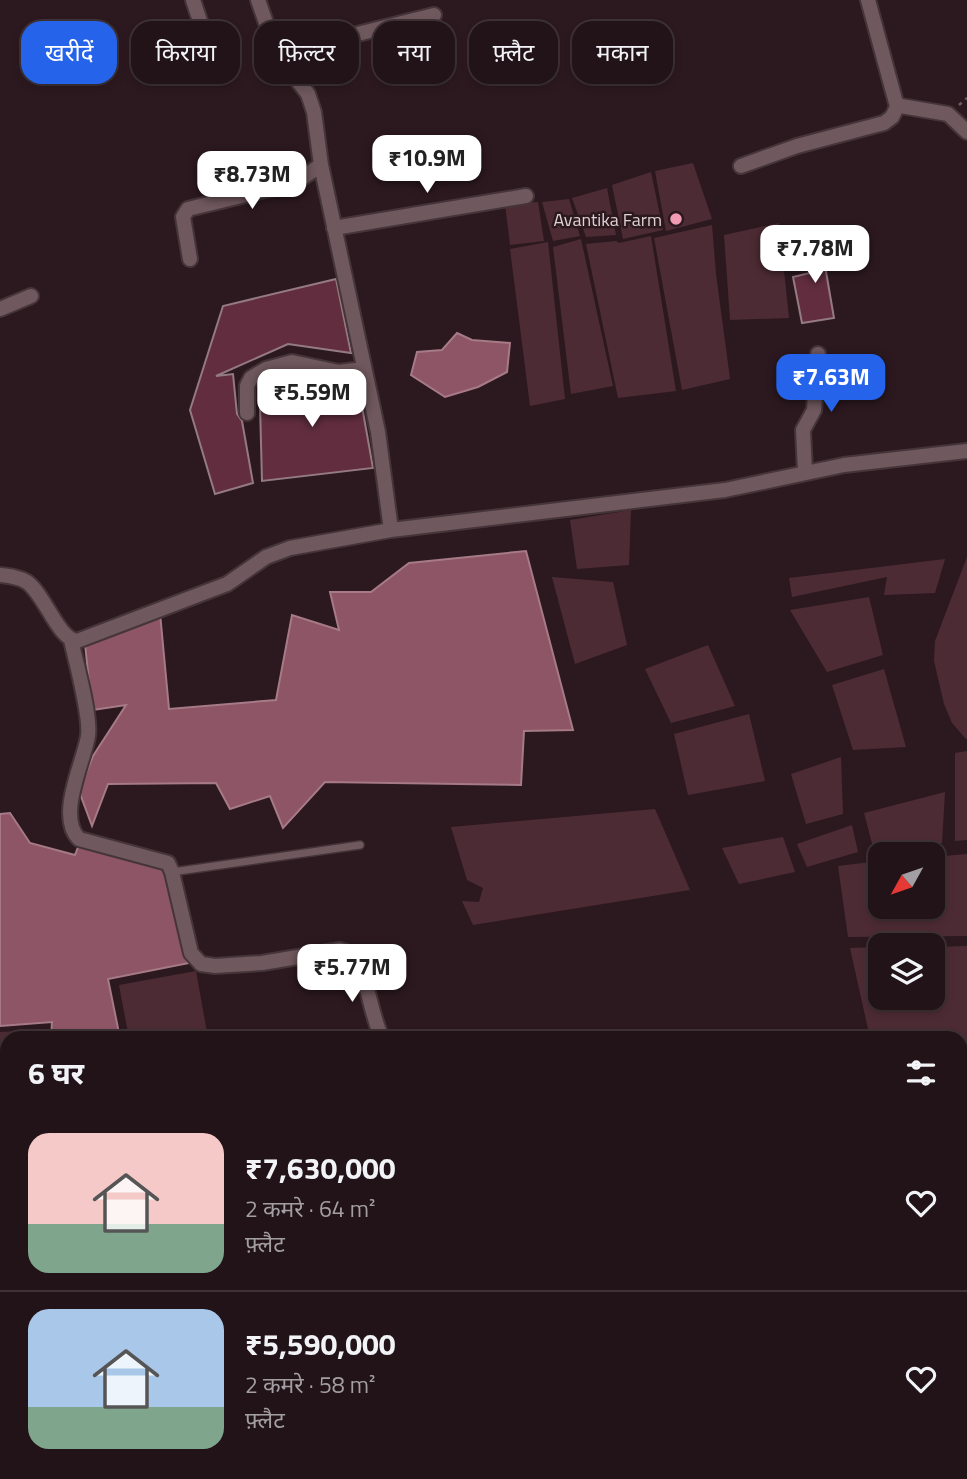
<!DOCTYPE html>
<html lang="hi">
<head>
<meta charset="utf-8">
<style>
  :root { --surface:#211317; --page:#291c20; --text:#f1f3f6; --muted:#a29ea1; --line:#3e3236; --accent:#2563eb }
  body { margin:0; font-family:"Titillium Web","Noto Sans Devanagari",sans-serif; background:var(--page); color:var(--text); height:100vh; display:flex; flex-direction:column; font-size:26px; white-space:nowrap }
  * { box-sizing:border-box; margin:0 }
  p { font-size:23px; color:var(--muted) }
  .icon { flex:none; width:38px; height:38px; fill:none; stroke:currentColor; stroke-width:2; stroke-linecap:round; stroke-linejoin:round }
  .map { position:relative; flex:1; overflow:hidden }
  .side { position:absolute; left:0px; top:1031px; width:968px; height:450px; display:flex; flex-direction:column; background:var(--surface); border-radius:21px 21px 0 0; box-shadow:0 4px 10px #0003,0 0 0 2px var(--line) }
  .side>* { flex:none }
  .banner { position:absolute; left:21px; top:21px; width:926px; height:63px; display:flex; gap:14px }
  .needle { width:46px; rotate:230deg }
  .fabs { position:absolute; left:868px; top:842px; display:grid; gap:14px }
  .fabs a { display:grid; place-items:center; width:77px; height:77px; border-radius:14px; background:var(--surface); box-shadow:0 4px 10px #0003,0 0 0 2px var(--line); font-size:35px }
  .price { position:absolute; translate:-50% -60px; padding:0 16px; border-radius:14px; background:#fff; color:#222; font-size:23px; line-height:46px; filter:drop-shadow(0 2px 4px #0008) }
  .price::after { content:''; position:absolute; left:50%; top:42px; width:21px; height:16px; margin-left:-10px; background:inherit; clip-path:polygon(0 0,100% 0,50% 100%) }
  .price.current { background:var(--accent); color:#fff }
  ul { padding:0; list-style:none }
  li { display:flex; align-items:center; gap:21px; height:175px; padding:0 28px }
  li+li { border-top:2px solid var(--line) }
  li span { display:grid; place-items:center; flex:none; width:196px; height:140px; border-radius:21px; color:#555 }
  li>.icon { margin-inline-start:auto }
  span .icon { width:84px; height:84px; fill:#fffc; stroke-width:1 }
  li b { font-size:30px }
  h2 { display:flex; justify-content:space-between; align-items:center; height:84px; padding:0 28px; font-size:30px }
  .pill { padding:0 24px; border-radius:21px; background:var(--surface); box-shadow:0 4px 10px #0003,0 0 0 2px var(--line); font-size:24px; line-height:63px }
  .pill.current { background:var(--accent); color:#fff }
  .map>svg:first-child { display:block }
  .green { fill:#4d2b35 }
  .water { fill:#8d5566; stroke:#a67a87; stroke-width:2 }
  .building { fill:#622e3f; stroke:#947a81; stroke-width:2 }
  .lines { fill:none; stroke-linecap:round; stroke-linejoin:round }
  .lane-casing { stroke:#45353a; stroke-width:10 }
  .street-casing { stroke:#45353a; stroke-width:18 }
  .path { stroke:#6d5c61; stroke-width:2.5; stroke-dasharray:3.5 5; stroke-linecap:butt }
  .lane { stroke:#6f585e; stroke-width:7 }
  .street { stroke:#6f585e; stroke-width:14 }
  .poi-dot { fill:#f19ab4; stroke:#2c191f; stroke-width:2.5 }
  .labels { text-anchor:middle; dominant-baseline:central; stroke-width:5; stroke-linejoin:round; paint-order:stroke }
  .poi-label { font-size:18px; fill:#dfd1d4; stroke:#2c191f; text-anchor:end }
</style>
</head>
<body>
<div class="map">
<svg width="967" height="1479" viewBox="0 0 967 1479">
  <rect width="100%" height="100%" fill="#2c191f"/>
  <!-- green -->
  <path class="green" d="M693 163 712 219 666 231 655 171Z
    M651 172 663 230 623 239 612 185Z
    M607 188 616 235 586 237 572 198Z
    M569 199 580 236 553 241 542 202Z
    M538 202 544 241 510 245 505 204Z
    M779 223 789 318 730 320 724 235Z
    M712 225 716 274 730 379 682 390 654 238Z
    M651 236 676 391 618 398 586 244 616 241 619 243Z
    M581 239 613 386 571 394 553 247Z
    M548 242 565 399 530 406 510 249Z
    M631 510 629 565 577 569 570 520Z
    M967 557V739H966L952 723 944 704 934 661 935 641Z
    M945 559 935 593 884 595 887 577 792 597 789 578Z
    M552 577 613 582 627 645 575 664Z
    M869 597 883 655 827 672 790 610Z
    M708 645 735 706 671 723 645 669Z
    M884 669 906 747 853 750 832 685Z
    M749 714 765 781 688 795 674 734Z
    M967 751V840L955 841V753Z
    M841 757 843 814 806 824 791 774Z
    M945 792 942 843 874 851 864 813Z
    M655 809 690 890 473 925 462 901 479 902 483 888 467 880 451 827Z
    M852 825 858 852 807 867 797 844Z
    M783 837 795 872 739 884 722 848Z
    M967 854V936L848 937 838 866 880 861V906H933V857Z
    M967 946V1040H961V1038H870L850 948 880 947V998H933V947Z
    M196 971 208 1038H129L119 985Z
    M52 1029 50 1038H7V1139L0 1136V1032Z
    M0 1274 7 1275V1393L0 1394Z
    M967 1305V1479H933V1474H961V1307Z
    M0 1401H7V1473L0 1476Z
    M33 1474H129V1479H45Z
    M833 1474H931L932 1479H830Z"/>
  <!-- water -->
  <path class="water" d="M457 333 472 340 510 343 507 372 478 387 445 397 411 375 417 352 442 350Z
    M526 551 573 730 524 731 521 785 325 782 283 828 270 796 230 809 216 783 108 784 92 826 79 791 93 756 126 705 92 710 85 644 160 613 169 709 276 700 292 615 339 630 330 592H371L409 563Z
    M10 813 30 843 75 855 80 842 166 864 189 963 108 979 120 1038H51L52 1022 0 1026V814Z"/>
  <!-- building -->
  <path class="building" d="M830 236 831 254H823L834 318 802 323 793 277 818 271 805 238Z
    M336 279 351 353 288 344 216 376 233 374 237 414 242 421 253 483 215 494 190 410 223 306Z
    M292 372 324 379 334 390 358 384 373 468 262 481 260 405 271 378Z"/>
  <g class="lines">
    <!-- lane casing -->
    <g class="lane-casing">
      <path id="lane" d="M172 872 360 845"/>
    </g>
    <!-- street casing -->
    <g class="street-casing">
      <path id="street" d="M193 0 202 27
        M258 0 277 54 308 94 314 112 321 165 378 432 391 530
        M868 0 896 103 901 106 948 114 967 132
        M277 54 434 15
        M741 166 797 146 884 123 892 117 898 105
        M334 228 526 196
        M190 259 183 217 188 209 282 186 302 178 321 165
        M0 309 31 296
        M247 413V386L251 378 266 369 292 362 339 372 363 369
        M805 472 803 430 814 410 818 354
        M0 575C9 576 19 577 27 582 45 595 58 639 77 641L227 584 266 557 290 548 391 530 725 490 844 465 967 451
        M71 640C76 662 91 716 88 736 84 762 56 816 79 839L168 863 172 872 191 953 201 964 215 966 262 963 340 950 352 954C369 979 369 1010 382 1038
        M364 1474 366 1479"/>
    </g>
    <!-- path -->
    <path class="path" d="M959 105 967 98"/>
    <!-- lane -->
    <use href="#lane" class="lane"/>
    <!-- street -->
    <use href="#street" class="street"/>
  </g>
  <!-- markers -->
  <circle class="poi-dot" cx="676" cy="219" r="7"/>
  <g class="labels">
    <!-- poi labels -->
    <g class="poi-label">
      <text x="662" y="219">Avantika Farm</text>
    </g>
  </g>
</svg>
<div class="fabs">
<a><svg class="needle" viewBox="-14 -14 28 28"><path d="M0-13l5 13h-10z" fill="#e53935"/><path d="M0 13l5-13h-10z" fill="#a29ea1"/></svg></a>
<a><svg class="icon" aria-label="layers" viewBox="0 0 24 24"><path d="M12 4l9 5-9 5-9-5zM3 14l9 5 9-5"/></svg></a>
</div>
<b class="price" style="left:427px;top:195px">₹10.9M</b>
<b class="price" style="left:252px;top:211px">₹8.73M</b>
<b class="price" style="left:815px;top:285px">₹7.78M</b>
<b class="price current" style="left:831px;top:414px">₹7.63M</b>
<b class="price" style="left:312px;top:429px">₹5.59M</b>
<b class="price" style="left:352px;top:1004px">₹5.77M</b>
<div class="banner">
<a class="pill current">खरीदें</a>
<a class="pill">किराया</a>
<a class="pill">फ़िल्टर</a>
<a class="pill">नया</a>
<a class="pill">फ़्लैट</a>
<a class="pill">मकान</a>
</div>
<section class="side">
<h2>6 घर<svg class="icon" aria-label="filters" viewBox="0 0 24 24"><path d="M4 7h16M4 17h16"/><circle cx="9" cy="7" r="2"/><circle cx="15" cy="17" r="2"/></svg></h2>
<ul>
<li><span style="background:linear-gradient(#f6c9c9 65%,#7fa58c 0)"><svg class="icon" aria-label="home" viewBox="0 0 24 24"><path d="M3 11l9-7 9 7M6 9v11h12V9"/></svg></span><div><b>₹7,630,000</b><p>2 कमरे · 64 m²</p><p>फ़्लैट</p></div><svg class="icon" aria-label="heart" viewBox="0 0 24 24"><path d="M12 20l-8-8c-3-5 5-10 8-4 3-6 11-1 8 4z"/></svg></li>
<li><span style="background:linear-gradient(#a9c7e8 70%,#7fa58c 0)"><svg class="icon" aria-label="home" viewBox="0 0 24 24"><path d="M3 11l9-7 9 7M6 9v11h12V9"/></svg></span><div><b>₹5,590,000</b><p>2 कमरे · 58 m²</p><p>फ़्लैट</p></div><svg class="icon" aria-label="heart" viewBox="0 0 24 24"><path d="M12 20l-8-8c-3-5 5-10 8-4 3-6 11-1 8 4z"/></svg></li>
</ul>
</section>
</div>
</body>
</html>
